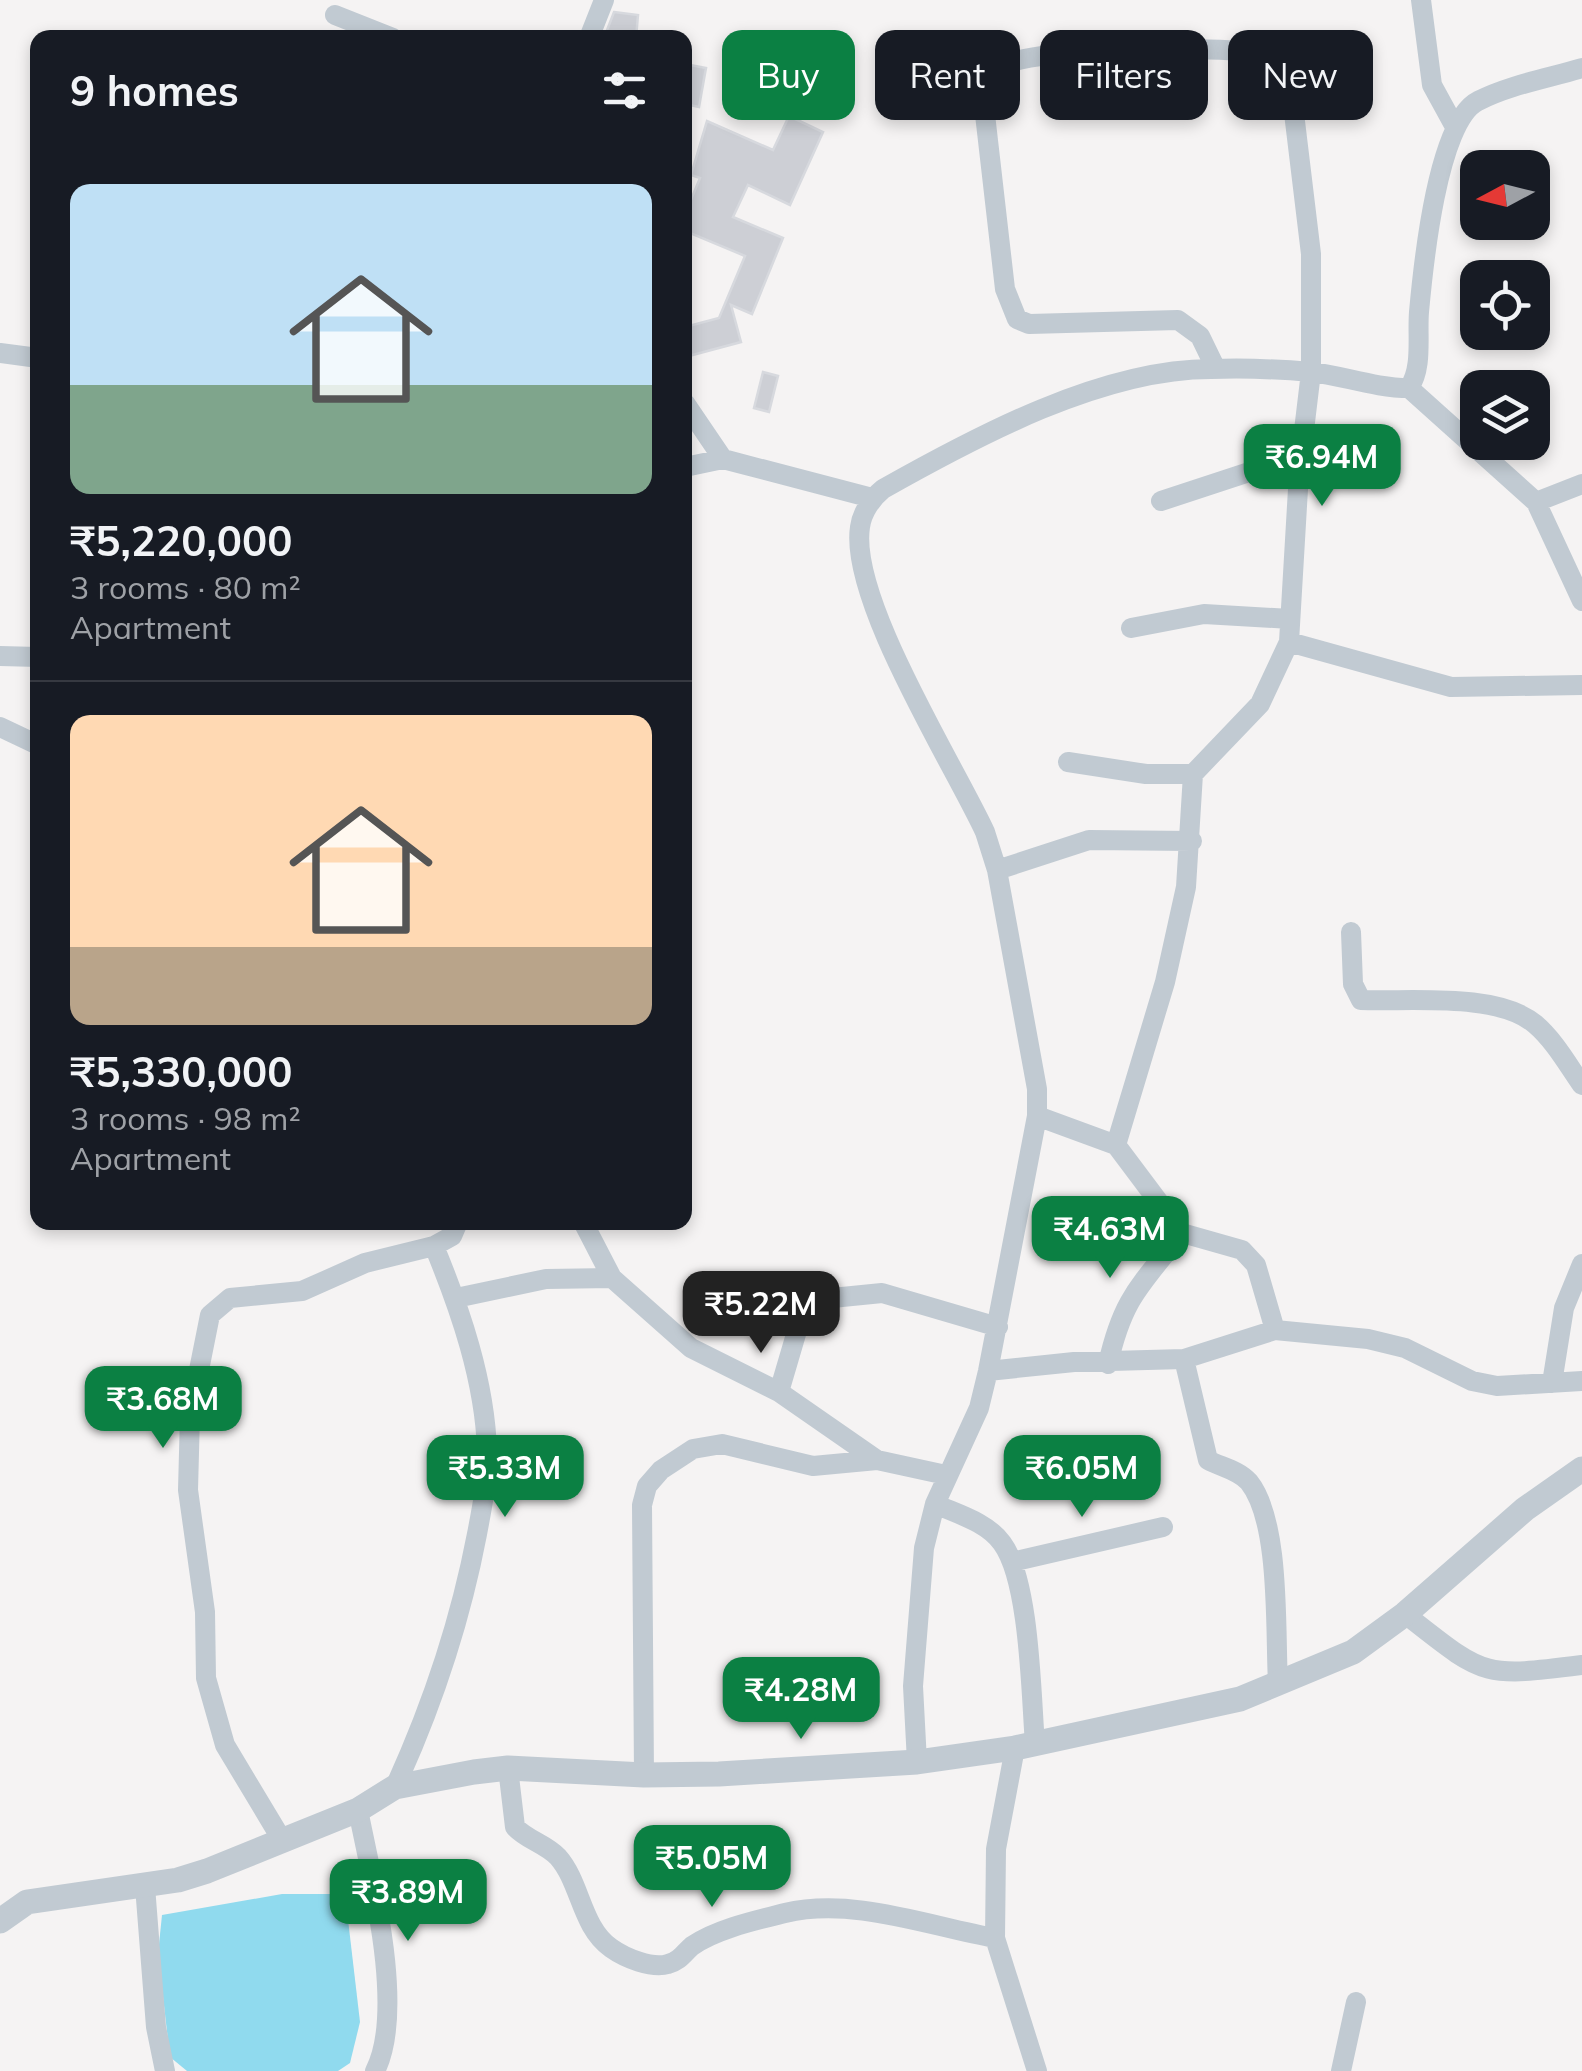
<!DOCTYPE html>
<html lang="en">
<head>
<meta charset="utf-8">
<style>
  :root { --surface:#171b24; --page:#242831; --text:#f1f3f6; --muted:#9ea1a6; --line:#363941; --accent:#0b8043 }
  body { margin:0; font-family:Mulish,sans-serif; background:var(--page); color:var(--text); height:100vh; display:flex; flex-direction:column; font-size:38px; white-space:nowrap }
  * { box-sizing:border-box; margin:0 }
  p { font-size:32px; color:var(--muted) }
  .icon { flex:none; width:55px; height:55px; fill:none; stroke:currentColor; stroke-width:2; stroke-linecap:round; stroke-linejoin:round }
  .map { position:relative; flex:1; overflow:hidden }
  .side { position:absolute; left:30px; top:30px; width:662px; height:1200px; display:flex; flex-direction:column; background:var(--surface); border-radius:20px; box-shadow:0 5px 15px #0003 }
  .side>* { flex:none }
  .top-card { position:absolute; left:722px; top:30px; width:708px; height:90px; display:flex; gap:20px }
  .needle { width:65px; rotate:263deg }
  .tools { position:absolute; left:1460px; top:150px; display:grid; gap:20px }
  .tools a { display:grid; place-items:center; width:90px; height:90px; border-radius:20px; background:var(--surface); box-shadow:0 5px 15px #0003; font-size:50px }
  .price { position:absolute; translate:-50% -85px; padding:0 22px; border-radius:20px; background:var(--accent); color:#fff; font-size:32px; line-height:65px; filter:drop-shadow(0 2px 5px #0008) }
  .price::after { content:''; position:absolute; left:50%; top:60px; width:30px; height:22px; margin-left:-15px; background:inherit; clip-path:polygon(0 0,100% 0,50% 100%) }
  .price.on { background:#222; color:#fff }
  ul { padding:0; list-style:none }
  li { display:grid; align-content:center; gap:20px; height:530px; padding:0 40px }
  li+li { border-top:2px solid var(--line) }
  li span { display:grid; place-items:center; height:310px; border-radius:20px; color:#555 }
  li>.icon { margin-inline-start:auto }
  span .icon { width:180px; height:180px; fill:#fffc; stroke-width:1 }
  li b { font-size:42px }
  h2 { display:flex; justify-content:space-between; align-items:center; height:120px; padding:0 40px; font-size:42px }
  .pill { padding:0 35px; border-radius:20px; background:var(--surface); box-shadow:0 5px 15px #0003; font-size:35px; line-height:90px }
  .pill.on { background:var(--accent); color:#fff }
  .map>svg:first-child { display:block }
  .water { fill:#90daee }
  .building { fill:#cdcfd5; stroke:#d7d9de; stroke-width:2.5 }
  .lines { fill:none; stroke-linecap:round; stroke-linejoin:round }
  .minor { stroke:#c1cad2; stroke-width:20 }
  .tertiary { stroke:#c1cad2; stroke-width:25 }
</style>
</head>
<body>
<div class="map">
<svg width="1582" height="2071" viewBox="0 0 1582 2071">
  <rect width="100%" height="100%" fill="#f5f3f3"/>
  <!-- water -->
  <path class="water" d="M282 1894H345L360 2022 350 2063 338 2071H187L170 2057 158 1954 162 1915Z"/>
  <!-- building -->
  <path class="building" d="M614 12 638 15 636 38H604Z
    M685 64 706 68 699 107 685 104Z
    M789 116 823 132 790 205 748 185 733 217 783 238 752 314 731 305 741 342 685 357V327L719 318 745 256 685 231V214L700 178 691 175 707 121 773 150Z
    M763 372 778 376 769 412 754 408Z"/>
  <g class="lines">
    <!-- minor -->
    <path class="minor" d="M1421 0 1432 85 1455 127
      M335 15 393 38
      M589 38 604 0
      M0 353 38 358
      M1216 369 1200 336 1178 320 1029 324 1017 319 1005 289 983 97C984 85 991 73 1002 66 1033 47 1238 43 1272 57 1283 61 1286 70 1290 80L1311 254V372L1299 472 1289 642
      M1409 388 1536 502 1582 601
      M685 403 723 459 872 498
      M685 467 723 459
      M1161 501 1301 455
      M1536 502 1582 484
      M1131 628 1204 614 1290 619
      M0 656 38 657
      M0 727 38 745
      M1068 762 1146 774H1193
      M997 870 1089 840 1192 841
      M1351 932 1353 984 1361 1000C1409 1002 1497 992 1535 1024 1554 1040 1568 1065 1582 1085
      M1037 1116 1116 1145 1182 1233 1242 1250 1256 1265 1275 1330
      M1116 1145 1165 982 1186 887 1193 774 1260 704 1289 642 1451 687 1582 685
      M583 1222 612 1278 691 1348 779 1392 877 1460 946 1475
      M456 1298 546 1279 612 1278
      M1184 1359 1208 1460C1221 1467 1239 1470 1249 1482 1281 1522 1275 1633 1278 1683
      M1108 1364C1123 1297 1141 1285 1182 1233
      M988 1371 1074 1362 1184 1359 1275 1330 1368 1339 1405 1348 1472 1381 1497 1386 1582 1381
      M1552 1383 1564 1308 1582 1264
      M779 1392 804 1307 812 1300 882 1293 998 1327
      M935 1504C957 1514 987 1522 1002 1543 1030 1581 1031 1695 1035 1744
      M1012 1562 1163 1527
      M1405 1614C1484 1676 1481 1678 1582 1665
      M1015 1748 996 1849 995 1938 1037 2071
      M917 1762 913 1686 924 1548 935 1504 979 1408 988 1371 1037 1116V1089L997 870 985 832C953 763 849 599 860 527 862 512 872 498 883 489 977 436 1102 369 1211 369 1244 368 1278 369 1311 372 1344 376 1375 388 1409 388 1423 368 1417 336 1419 312 1423 268 1437 121 1478 101 1509 85 1549 78 1582 68
      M508 1768 515 1827C527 1840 546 1844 558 1857 581 1883 581 1927 611 1948 625 1958 652 1969 668 1964 680 1961 684 1953 692 1946 716 1929 757 1920 785 1913 853 1897 928 1926 995 1938
      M644 1775 642 1505 647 1486 661 1470 693 1449 722 1444 813 1466 877 1460
      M395 1787C433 1704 460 1623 477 1534 482 1508 488 1478 487 1451 485 1381 460 1309 434 1246
      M358 1810C371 1875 406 2011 375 2071
      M282 1840 225 1745 206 1678 205 1612 188 1490 190 1415 210 1315 230 1298 302 1291 365 1263 434 1246 452 1236 458 1222
      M145 1886 156 2027 165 2071
      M1341 2071 1356 2002"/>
    <!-- tertiary -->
    <path class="tertiary" d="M0 1921 27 1902 178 1880 207 1871 358 1810 395 1787 474 1772 508 1768 644 1775 719 1774 917 1762 1015 1748 1240 1699 1353 1652 1405 1614 1525 1509 1582 1469"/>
  </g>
</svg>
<div class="tools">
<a><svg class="needle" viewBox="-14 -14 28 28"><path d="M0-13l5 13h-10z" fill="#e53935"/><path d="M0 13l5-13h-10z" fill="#9ea1a6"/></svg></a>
<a><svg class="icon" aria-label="locate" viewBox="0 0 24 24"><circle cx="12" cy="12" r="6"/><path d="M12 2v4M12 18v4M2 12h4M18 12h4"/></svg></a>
<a><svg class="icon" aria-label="layers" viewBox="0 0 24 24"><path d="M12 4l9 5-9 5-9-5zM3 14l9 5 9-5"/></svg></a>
</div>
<b class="price" style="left:1322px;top:509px">₹6.94M</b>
<b class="price" style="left:1110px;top:1281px">₹4.63M</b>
<b class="price on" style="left:761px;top:1356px">₹5.22M</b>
<b class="price" style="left:163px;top:1451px">₹3.68M</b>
<b class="price" style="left:505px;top:1520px">₹5.33M</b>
<b class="price" style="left:1082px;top:1520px">₹6.05M</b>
<b class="price" style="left:801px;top:1742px">₹4.28M</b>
<b class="price" style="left:712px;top:1910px">₹5.05M</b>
<b class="price" style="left:408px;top:1944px">₹3.89M</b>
<div class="top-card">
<a class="pill on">Buy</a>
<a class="pill">Rent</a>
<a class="pill">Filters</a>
<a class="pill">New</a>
</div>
<section class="side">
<h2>9 homes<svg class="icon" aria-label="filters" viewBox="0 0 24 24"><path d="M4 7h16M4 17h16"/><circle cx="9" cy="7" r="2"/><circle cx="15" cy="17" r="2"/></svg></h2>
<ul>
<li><span style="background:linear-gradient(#bfe0f5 65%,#7fa58c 0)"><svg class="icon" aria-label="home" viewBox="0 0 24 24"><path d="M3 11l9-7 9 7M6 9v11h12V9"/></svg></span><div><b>₹5,220,000</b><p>3 rooms · 80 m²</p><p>Apartment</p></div></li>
<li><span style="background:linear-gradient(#ffd9b3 75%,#b9a48a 0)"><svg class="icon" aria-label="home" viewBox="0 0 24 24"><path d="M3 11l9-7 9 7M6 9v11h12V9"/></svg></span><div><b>₹5,330,000</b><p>3 rooms · 98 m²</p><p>Apartment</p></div></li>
</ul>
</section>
</div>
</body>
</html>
